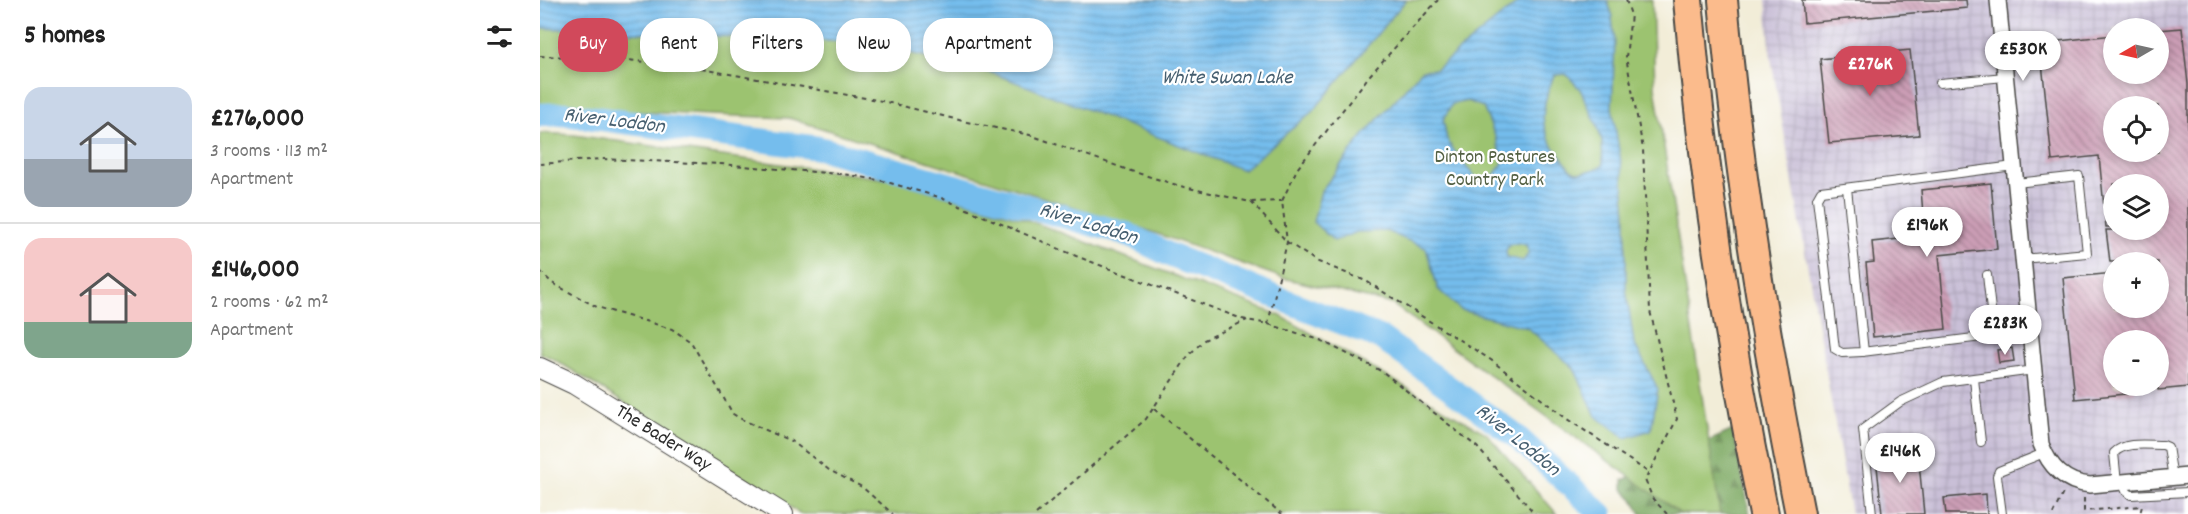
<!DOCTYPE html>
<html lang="en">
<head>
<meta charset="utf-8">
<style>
  :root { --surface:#fff; --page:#f2f2f2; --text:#222; --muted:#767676; --line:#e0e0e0; --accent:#d1495b }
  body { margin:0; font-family:Dekko,sans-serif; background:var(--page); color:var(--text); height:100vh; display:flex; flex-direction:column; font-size:22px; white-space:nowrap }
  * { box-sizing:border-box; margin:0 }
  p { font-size:20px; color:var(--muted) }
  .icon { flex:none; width:33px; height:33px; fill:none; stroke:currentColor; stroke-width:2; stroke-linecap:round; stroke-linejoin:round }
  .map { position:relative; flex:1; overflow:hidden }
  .details { display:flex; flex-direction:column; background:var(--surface); width:540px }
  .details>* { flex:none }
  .hud { position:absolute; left:18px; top:18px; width:570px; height:54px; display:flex; gap:12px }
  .needle { width:39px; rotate:261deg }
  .controls { position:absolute; left:1563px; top:18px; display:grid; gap:12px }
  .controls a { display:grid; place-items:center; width:66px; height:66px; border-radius:50%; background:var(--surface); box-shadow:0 3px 9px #0003; font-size:30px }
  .price { position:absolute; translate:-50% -51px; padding:0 14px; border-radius:21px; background:#fff; color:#222; font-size:20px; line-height:39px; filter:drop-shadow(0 2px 3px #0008) }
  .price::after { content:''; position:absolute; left:50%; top:36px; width:18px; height:14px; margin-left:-9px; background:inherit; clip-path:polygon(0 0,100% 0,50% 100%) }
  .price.active { background:var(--accent); color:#fff }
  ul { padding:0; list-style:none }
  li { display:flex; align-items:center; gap:18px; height:150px; padding:0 24px }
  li+li { border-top:2px solid var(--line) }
  li span { display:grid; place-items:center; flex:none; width:168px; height:120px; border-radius:18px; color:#555 }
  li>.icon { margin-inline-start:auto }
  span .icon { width:72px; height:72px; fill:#fffc; stroke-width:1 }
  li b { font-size:26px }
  h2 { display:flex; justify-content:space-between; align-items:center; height:72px; padding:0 24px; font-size:26px }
  .tag { padding:0 21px; border-radius:24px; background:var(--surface); box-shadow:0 3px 9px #0003; font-size:21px; line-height:54px }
  .tag.active { background:var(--accent); color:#fff }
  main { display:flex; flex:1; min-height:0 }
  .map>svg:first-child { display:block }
  .industrial { fill:url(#industrial-grid); fill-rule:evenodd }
  .forest { fill:url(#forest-firs); stroke:#546a46; stroke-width:1.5 }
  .park { fill:#9cc36f; stroke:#64774d; stroke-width:1.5 }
  .water { fill:url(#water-rules); stroke:#50748c; stroke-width:1.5; fill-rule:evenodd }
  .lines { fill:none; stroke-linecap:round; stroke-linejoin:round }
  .river { stroke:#75bded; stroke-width:24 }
  .building { fill:url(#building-back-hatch); fill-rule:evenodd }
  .service-casing { stroke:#494845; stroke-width:10 }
  .minor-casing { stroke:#494845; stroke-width:18 }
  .tertiary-casing { stroke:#494845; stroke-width:22 }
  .motorway-casing { stroke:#494845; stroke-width:32 }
  .path { stroke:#494845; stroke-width:2; stroke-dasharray:4.5 4.5; stroke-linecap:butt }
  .service { stroke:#fff; stroke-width:8 }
  .minor { stroke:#fff; stroke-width:15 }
  .tertiary { stroke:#fff; stroke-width:20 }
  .motorway { stroke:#fbbb8c; stroke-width:28 }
  .labels { text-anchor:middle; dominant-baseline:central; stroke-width:4.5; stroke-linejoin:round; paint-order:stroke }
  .park-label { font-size:20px; fill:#536043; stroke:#fff }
  .street-label { font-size:20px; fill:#2b2b2b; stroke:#fff }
  .water-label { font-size:21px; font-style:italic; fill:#455e6f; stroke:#fff }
</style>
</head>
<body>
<main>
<section class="details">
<h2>5 homes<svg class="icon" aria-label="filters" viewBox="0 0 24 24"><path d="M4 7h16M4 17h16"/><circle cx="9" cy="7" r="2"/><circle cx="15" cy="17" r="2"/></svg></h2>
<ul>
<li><span style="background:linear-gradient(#c9d6e8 60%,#9aa5b1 0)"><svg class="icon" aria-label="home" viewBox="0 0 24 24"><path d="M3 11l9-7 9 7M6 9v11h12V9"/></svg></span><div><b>£276,000</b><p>3 rooms · 113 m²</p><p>Apartment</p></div></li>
<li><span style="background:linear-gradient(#f6c9c9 70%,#7fa58c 0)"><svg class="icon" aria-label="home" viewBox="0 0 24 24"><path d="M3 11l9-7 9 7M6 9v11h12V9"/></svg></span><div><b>£146,000</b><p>2 rooms · 62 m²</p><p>Apartment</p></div></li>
</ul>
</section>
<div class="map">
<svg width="1648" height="514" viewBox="0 0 1648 514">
  <defs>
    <pattern id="industrial-grid" width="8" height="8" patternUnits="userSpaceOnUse" patternTransform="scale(1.5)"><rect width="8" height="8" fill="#c9bfd7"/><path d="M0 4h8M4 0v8" fill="none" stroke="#ada4b9"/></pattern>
    <pattern id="forest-firs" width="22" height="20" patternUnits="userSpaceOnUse" patternTransform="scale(1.5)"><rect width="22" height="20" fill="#7da962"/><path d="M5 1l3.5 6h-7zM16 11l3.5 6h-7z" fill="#678a51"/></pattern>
    <pattern id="water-rules" width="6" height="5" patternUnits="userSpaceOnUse" patternTransform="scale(1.5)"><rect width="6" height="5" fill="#75bded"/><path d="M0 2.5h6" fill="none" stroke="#609ac0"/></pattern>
    <pattern id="building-back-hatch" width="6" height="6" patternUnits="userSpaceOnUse" patternTransform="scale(1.5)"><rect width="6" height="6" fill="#cc9eb6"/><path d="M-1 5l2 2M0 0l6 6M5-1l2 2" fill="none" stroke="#a68194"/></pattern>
  </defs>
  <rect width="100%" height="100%" fill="#fff"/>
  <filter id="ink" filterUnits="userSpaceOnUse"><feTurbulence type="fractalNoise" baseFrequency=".0167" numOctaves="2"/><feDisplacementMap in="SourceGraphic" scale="12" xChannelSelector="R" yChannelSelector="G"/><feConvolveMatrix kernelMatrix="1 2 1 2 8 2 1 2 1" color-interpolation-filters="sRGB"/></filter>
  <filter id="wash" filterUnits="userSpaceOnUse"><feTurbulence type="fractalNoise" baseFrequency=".008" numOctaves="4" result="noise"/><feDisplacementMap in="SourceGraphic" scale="24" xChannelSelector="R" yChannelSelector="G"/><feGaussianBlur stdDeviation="1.35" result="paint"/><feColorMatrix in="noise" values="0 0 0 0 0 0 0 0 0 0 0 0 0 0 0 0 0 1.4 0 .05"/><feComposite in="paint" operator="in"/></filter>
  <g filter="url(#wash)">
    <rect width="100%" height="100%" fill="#f2edd8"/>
    <!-- industrial -->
    <path class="industrial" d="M1226 0H1648V514H1311L1231 58ZM1574 28H1618V74H1574ZM1574 106H1618V152H1574ZM1574 184H1618V230H1574ZM1574 262H1618V308H1574ZM1574 340H1618V386H1574Z"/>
    <!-- forest -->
    <path class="forest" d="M1193 430 1210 514H1101L1093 499 1083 489V480Z"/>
    <!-- park -->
    <path class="park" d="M0 0H1112L1115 87 1180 514H1141L852 304 743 278 595 226 249 118 0 108Z
      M0 133 34 135 353 180 485 219 739 315 946 433 1017 514H261L14 359 0 353Z"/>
    <!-- water -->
    <path class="water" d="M0 0H866L774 110 703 170 455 74 330 43 0 28Z
      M981 0H1067L1071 11 1075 42 1072 107 1082 169 1086 215V289L1094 343 1118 389 1111 430 1086 438 1056 416 1034 368 988 328 921 310 898 289 886 248 846 231 817 232 794 241 773 222 781 191 822 137 882 70 896 69ZM1026 74 1040 89 1057 125 1062 141 1063 166C1056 168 1047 173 1040 173 1032 173 1027 164 1022 158 997 127 1000 112 1014 75ZM928 101 943 107 956 138 963 163 952 178 939 182C930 171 913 152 907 139 905 133 905 126 903 120L912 104ZM978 243 986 245 989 253 983 261 967 257 966 251 969 245Z"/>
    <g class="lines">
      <!-- river -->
      <path class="river" d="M0 115 24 114 279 148 587 234 632 256 841 338 977 437 1061 514"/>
    </g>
    <g id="blocks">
      <!-- building -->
      <path class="building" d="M1262 0H1426L1427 8 1264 23Z
        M1642 28 1648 84V387L1618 390V340H1574V386H1594L1595 393 1535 399 1523 278 1574 273V308H1618V262H1570L1566 230H1618V184H1574V227H1566L1559 156 1512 161 1500 43 1574 35V74H1618V30ZM1574 106H1618V152H1574Z
        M1370 50 1379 135 1289 143 1280 59Z
        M1451 183 1457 249 1399 255 1406 329 1333 337 1326 263 1334 262 1332 242 1359 239 1357 216 1383 213 1381 190Z
        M1472 348 1474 361 1459 363 1457 350Z
        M1378 453 1384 514H1342L1336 457Z
        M1446 494 1447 514H1406L1404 498Z"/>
    </g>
  </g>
  <g filter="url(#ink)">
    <use href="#blocks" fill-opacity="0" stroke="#494845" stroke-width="1.5"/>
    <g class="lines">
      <!-- service casing -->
      <g class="service-casing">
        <path id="service" d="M1400 83 1465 77
          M1474 166 1281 191 1277 198 1295 349 1302 353 1322 352 1490 331
          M1476 183 1539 176 1547 253 1483 259
          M1307 188 1324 352
          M1447 275 1454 336
          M1434 379 1441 442
          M1582 482 1586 491 1591 495 1648 492
          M1577 483 1574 453C1585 441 1608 445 1623 445L1628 447 1633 478
          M1332 514 1323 429 1360 402 1403 382 1494 370
          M1462 514 1457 476 1459 471 1504 453"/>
      </g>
      <!-- minor casing -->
      <g class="minor-casing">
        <path id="minor" d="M1458 0 1501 444C1509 466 1525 483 1550 485L1648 476"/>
      </g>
      <!-- tertiary casing -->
      <g class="tertiary-casing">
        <path id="tertiary" d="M0 368 34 384 243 514"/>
      </g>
      <!-- motorway casing -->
      <g class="motorway-casing">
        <path id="motorway" d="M1148 0C1163 173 1189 344 1224 514
          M1183 0C1198 173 1226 344 1260 514"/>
      </g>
      <!-- path -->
      <path class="path" d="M1086 0 1091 15 1086 57 1103 149 1110 311 1137 419 1105 480 1113 499 1127 514
        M0 56 68 58 144 66 342 101 427 122 490 135 591 171 640 186 710 202 742 201
        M0 164 61 159 180 164 310 175 343 181 399 197 536 256 702 319 728 324 780 340 843 372 937 447 995 514
        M711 202 747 242 776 261 826 281 951 360 1027 419 1108 472
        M0 271 12 283 57 307 132 329 151 342 193 414 203 420 253 442 289 470 322 487 353 514
        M728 324 747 242 742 201 757 169 830 75 898 0
        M614 409 742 514
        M1544 498V511L1602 506 1600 514
        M496 514 606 419 648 356 664 340 707 320
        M1513 514 1523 493"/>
      <!-- service -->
      <use href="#service" class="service"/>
      <!-- minor -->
      <use href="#minor" class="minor"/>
      <!-- tertiary -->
      <use href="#tertiary" class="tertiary"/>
      <!-- motorway -->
      <use href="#motorway" class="motorway"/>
    </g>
  </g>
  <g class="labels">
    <!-- park labels -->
    <g class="park-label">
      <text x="955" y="158">Dinton Pastures<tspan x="955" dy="23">Country Park</tspan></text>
    </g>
    <!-- street labels -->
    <g class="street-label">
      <text transform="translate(123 439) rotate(32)">The Bader Way</text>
    </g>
    <!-- water labels -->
    <g class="water-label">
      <text x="687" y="79">White Swan Lake</text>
      <text transform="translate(74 122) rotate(7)">River Loddon</text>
      <text transform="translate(548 225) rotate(17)">River Loddon</text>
      <text transform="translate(977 441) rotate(39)">River Loddon</text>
    </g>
  </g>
</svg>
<div class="controls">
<a><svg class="needle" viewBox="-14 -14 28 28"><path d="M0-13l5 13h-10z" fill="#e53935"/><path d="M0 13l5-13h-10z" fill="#767676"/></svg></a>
<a><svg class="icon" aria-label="locate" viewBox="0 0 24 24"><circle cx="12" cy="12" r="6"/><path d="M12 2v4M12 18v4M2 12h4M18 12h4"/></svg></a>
<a><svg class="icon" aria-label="layers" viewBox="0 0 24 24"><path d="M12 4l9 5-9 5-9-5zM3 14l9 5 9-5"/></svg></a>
<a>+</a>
<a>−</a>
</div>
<b class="price" style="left:1483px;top:82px">£530K</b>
<b class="price active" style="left:1330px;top:97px">£276K</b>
<b class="price" style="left:1387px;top:258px">£196K</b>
<b class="price" style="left:1465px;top:356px">£283K</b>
<b class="price" style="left:1360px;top:484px">£146K</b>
<div class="hud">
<a class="tag active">Buy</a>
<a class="tag">Rent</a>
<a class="tag">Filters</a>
<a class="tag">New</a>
<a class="tag">Apartment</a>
</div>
</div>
</main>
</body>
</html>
